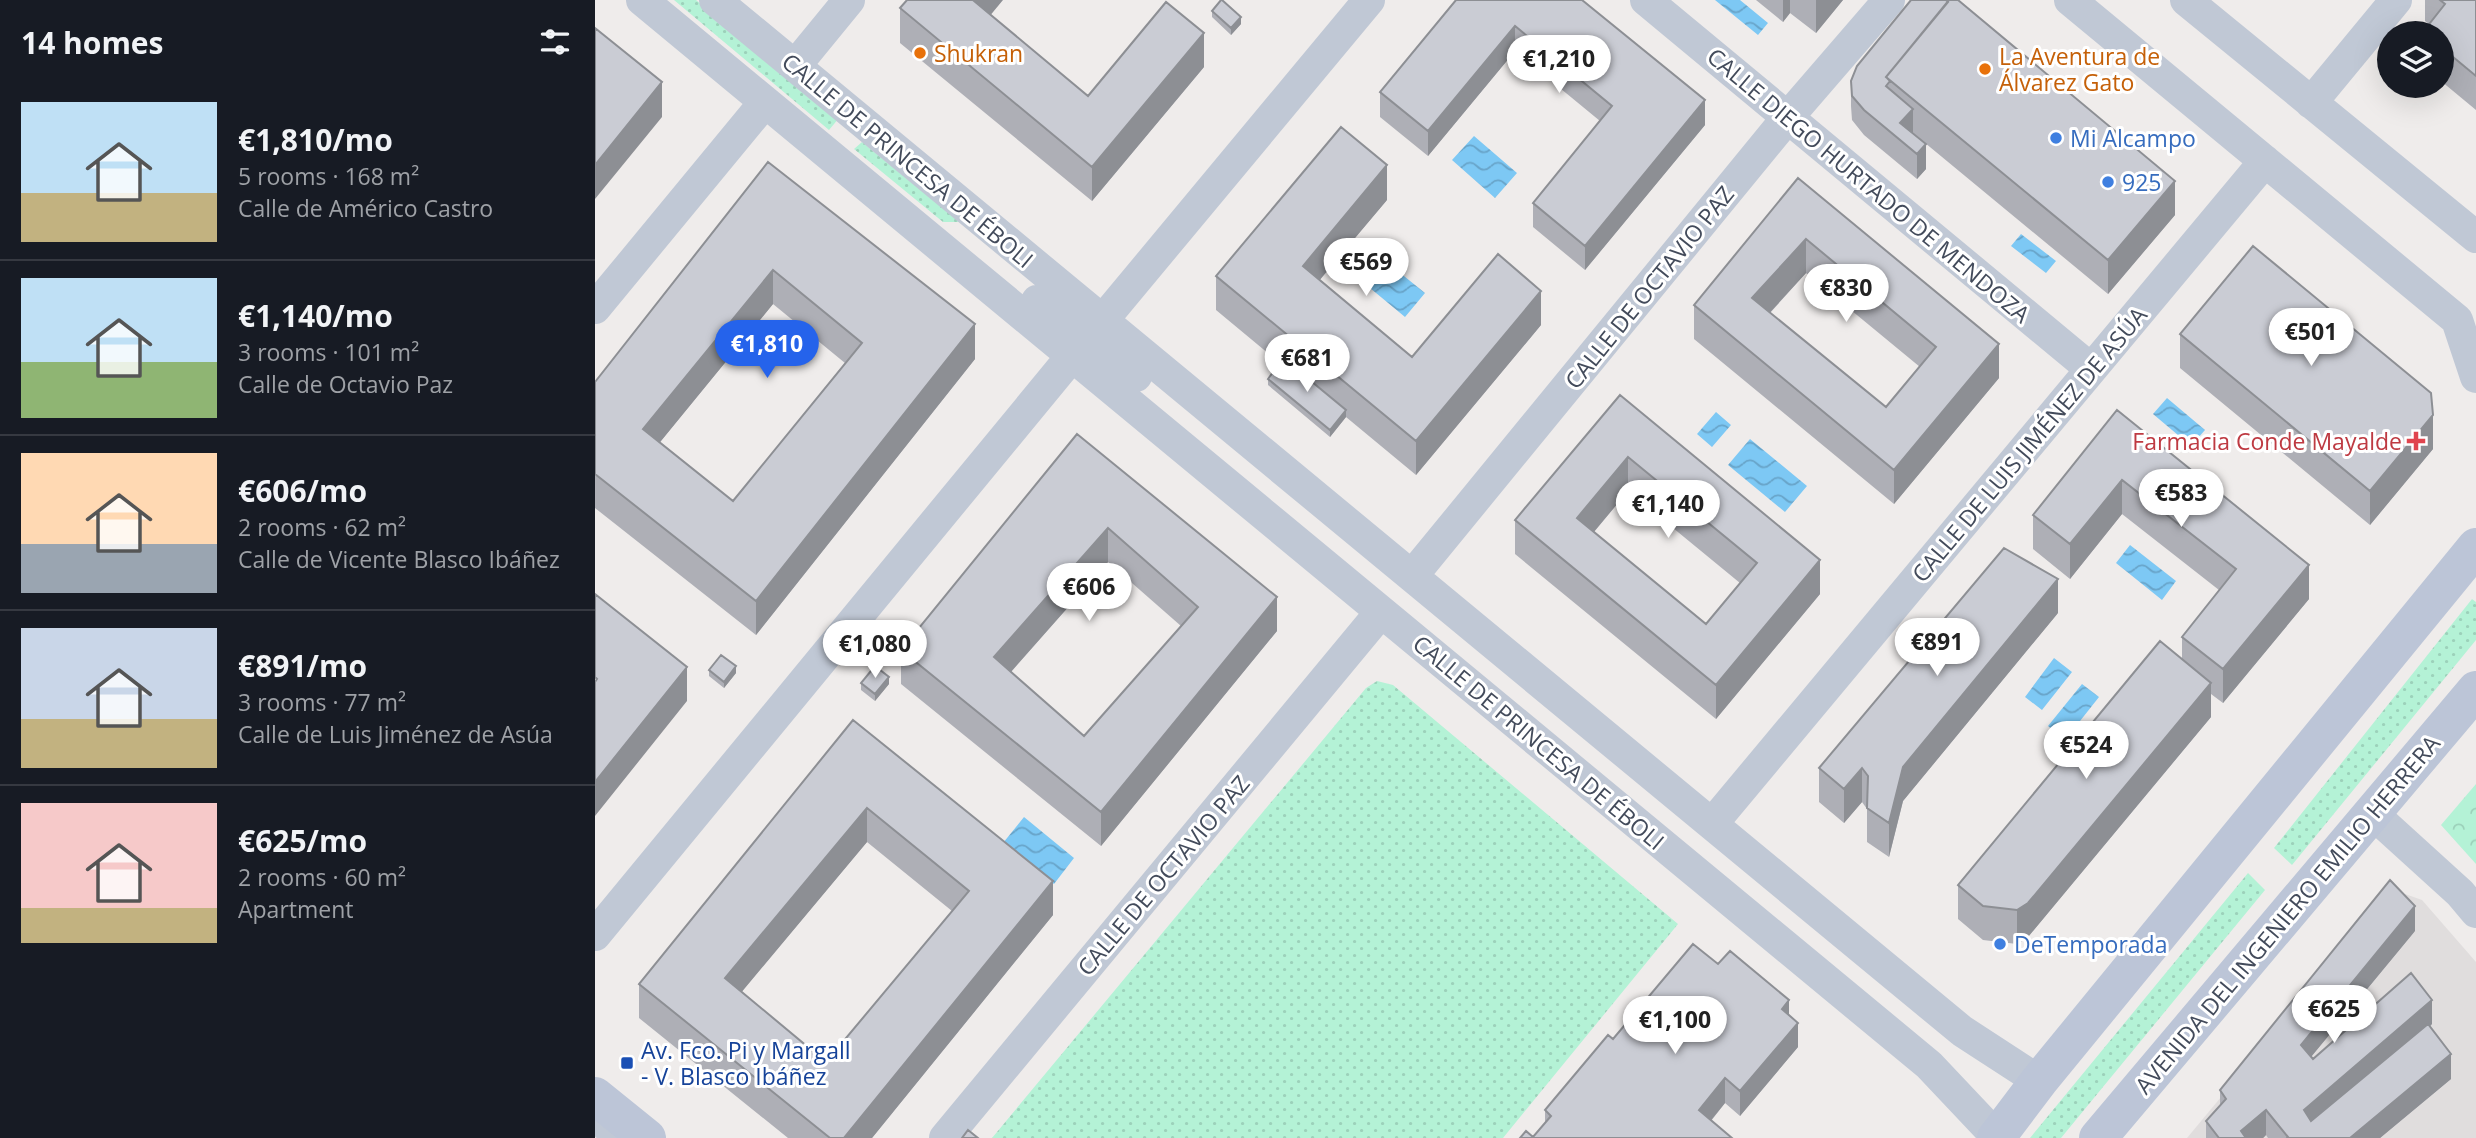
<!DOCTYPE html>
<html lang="en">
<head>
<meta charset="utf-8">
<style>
  :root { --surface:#171b24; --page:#20242c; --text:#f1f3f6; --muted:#9ea1a6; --line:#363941; --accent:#2563eb }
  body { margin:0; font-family:"Open Sans",sans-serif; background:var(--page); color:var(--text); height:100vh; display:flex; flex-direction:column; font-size:26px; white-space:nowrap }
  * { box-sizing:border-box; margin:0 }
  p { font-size:23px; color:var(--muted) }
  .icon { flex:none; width:38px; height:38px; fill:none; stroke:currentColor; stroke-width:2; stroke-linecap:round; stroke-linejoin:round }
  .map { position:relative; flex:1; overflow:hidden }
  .details { display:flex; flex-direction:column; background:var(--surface); width:595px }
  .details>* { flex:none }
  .buttons { position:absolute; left:1782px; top:21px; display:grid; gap:14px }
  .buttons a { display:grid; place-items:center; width:77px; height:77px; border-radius:50%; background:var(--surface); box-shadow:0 7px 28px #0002; font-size:35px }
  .price { position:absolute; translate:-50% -60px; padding:0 16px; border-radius:24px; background:#fff; color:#222; font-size:23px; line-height:46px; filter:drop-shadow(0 2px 4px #0008) }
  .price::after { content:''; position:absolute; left:50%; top:42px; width:21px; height:16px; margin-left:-10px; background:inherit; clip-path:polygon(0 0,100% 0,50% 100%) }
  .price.selected { background:var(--accent); color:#fff }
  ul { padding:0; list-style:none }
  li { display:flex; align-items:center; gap:21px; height:175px; padding:0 21px }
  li+li { border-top:2px solid var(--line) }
  li span { display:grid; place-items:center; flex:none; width:196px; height:140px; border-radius:0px; color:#555 }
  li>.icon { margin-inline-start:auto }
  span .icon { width:84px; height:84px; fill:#fffc; stroke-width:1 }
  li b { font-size:30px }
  h2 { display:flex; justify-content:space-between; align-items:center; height:84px; padding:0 21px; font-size:30px }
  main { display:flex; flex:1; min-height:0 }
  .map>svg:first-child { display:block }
  .education { fill:#e0dddd }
  .grass { fill:url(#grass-dots) }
  .park { fill:url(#park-crowns) }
  .water { fill:url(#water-waves) }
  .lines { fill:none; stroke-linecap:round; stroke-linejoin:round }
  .lane { stroke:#c0c8d5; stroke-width:16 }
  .street { stroke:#c0c8d5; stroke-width:32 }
  .secondary { stroke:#bcc5d7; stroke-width:38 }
  .wall { fill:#aeafb6; fill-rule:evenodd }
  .shaded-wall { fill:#8d8f94 }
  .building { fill:#caccd4; stroke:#8d8f94; stroke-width:2; fill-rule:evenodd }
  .food-dot { fill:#e8710a; stroke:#fff; stroke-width:2.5 }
  .shop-dot { fill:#3f7fe0; stroke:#fff; stroke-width:2.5 }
  .health-dot { fill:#e0444e; stroke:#fff; stroke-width:2.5 }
  .transit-dot { fill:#1a4fb4; stroke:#fff; stroke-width:2.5 }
  .labels { text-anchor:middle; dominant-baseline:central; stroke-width:6; stroke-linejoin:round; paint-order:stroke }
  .food-label { font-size:23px; fill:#c56008; stroke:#fff; text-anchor:start }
  .shop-label { font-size:23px; fill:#366cbe; stroke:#fff; text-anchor:start }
  .street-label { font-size:23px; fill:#434b5b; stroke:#fff }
  .health-label { font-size:23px; fill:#be3a42; stroke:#fff; text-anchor:end }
  .transit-label { font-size:23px; fill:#164399; stroke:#fff; text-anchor:start }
</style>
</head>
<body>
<main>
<section class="details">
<h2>14 homes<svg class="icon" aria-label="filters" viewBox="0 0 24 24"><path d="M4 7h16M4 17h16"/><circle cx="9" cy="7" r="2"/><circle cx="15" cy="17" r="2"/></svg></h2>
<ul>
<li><span style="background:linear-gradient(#bfe0f5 65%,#c2b280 0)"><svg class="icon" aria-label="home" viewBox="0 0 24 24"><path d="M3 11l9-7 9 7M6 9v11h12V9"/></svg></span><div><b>€1,810/mo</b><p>5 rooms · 168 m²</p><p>Calle de Américo Castro</p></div></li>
<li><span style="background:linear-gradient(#bfe0f5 60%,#8fb573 0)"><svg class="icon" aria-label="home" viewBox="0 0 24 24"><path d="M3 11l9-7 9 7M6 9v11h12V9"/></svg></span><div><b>€1,140/mo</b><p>3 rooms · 101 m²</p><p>Calle de Octavio Paz</p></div></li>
<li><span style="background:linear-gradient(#ffd9b3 65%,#9aa5b1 0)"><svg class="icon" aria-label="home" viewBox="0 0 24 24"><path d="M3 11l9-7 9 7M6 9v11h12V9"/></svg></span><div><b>€606/mo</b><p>2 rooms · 62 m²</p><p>Calle de Vicente Blasco Ibáñez</p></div></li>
<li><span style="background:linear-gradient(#c9d6e8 65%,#c2b280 0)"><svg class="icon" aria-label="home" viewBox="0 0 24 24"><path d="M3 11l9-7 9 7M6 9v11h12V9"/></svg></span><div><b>€891/mo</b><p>3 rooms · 77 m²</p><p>Calle de Luis Jiménez de Asúa</p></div></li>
<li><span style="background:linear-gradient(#f6c9c9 75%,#c2b280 0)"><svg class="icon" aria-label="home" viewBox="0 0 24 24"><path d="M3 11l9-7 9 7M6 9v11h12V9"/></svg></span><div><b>€625/mo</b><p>2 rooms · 60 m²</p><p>Apartment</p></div></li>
</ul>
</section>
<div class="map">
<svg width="1881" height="1138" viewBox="0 0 1881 1138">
  <defs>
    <pattern id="grass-dots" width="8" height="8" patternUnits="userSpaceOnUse" patternTransform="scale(1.75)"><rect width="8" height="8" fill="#b4f2d6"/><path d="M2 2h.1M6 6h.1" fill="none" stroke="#9cd1ba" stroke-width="1.8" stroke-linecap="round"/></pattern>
    <pattern id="park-crowns" width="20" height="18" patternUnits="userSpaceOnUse" patternTransform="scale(1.75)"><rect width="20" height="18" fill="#b4f2d6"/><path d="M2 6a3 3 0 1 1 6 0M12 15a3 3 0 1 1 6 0" fill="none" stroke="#9cd1ba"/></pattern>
    <pattern id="water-waves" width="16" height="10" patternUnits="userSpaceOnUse" patternTransform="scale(1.75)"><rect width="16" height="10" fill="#7dc8f4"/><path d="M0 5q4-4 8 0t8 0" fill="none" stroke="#68a4c9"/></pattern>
  </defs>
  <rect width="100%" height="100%" fill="#efeceb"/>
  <!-- education -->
  <path class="education" d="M1810 894 1827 900 1881 962V1138H1592L1788 902 1799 895Z"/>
  <!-- grass -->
  <path class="grass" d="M79 0H101L244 118 234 130Z
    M267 142 365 222H348L259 149Z
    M1877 599 1881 602V640L1697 865 1679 848Z
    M782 681 798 685 1083 924 908 1138H397L771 688Z
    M1653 873 1670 890 1466 1138H1435Z"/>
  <!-- park -->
  <path class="park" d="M1881 784V864L1846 825Z"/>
  <!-- water -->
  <path class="water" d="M1120 0H1145L1173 23 1163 35Z
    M879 136 922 173 900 198 857 160Z
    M1426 234 1461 261 1451 273 1416 246Z
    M794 264 830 293 810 317 775 288Z
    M1572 398 1610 430 1596 446 1558 414Z
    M1121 412 1136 425 1117 447 1102 434Z
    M1155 439 1212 486 1190 512 1133 465Z
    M1535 545 1581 581 1567 600 1521 563Z
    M1459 658 1477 672 1447 710 1430 697Z
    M1487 684 1504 697 1470 740 1453 726Z
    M429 817 479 858 459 884 408 843Z"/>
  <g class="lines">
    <!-- lane -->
    <path class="lane" d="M0 1126 14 1138"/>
    <!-- street -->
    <path class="street" d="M47 0 1334 1065 1402 1137
      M120 0 1367 1031 1444 1081
      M1051 0 1496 369
      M1475 0 1862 320 1881 377
      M1591 0 1881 237
      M200 66 254 0
      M1716 103 1801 0
      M442 301 474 327 507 321 774 0
      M0 308 170 102
      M817 576 1193 117 1294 0
      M1778 814 1865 893 1881 912
      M1117 824 1670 161
      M0 935 477 356 509 349 541 376
      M350 1138 786 612"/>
    <!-- secondary -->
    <path class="secondary" d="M0 1096 52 1138
      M1401 1138 1444 1081 1881 547
      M1503 1138 1881 690"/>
  </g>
  <!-- wall -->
  <path class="wall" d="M861 0H987L1110 125 990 270 938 227V203L1005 121 920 51 833 156 785 117V92Z
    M1161 0H1248L1221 33 1195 13 1188 22Z
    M1316 0 1580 215 1513 294 1318 133 1331 169 1322 179 1269 135 1257 120 1256 106V81Z
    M1830 0H1881V110L1846 81V33H1828L1834 24 1830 21Z
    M305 8 395 15 493 96 609 67 497 201 305 43Z
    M617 11 646 24 636 35 617 17Z
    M173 162 380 359 161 635 0 508V382ZM178 304 250 363 138 501 65 442Z
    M1203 178 1404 378 1299 504 1099 339V305ZM1211 273 1325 367 1291 407 1175 313Z
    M792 200 724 280 817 357 946 325 821 475 751 417 735 437 673 385V379L685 363 621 310V276Z
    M1585 334 1838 449 1775 525 1585 368Z
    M1025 395 1225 594 1121 719 920 554V520ZM1033 491 1145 583 1111 624 999 532Z
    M1522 410 1714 599 1628 703 1616 694V717L1433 937 1422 944 1388 940 1363 919V885L1587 659V637L1624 590 1527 514 1475 579 1438 549V515Z
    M482 434 682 631 506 846 306 684V650ZM513 562 586 626 489 736 416 672Z
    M1463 613 1308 801 1294 857 1272 842V809L1267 802 1249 823 1224 802V768Z
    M114 670 141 673 129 688 114 676Z
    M266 683 294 684 280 701 266 690Z
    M258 720 458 915 277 1138H193L44 1018V984ZM272 842 357 911 231 1062 146 992Z
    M1820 931 1716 1057 1718 1059 1837 1024 1835 1027 1856 1079 1785 1138H1673L1671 1135 1668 1138H1611V1121L1625 1107V1090Z
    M1123 964 1194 1015 1203 1047 1145 1116 1130 1103 1116 1121 938 1137 950 1123V1110Z"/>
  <!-- shaded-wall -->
  <path class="shaded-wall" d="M380 0H408L379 35V1Z
    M1188 0H1195V13L1188 22Z
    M1221 0H1248L1221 33Z
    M646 17V24L636 35V28Z
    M920 26V51L833 156V131Z
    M609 33V67L497 201V167Z
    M67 82V117L0 199V165Z
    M1110 100V125L990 270V246Z
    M1318 109V133L1305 123Z
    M1331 144V169L1322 179V154Z
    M792 165V200L708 300V266Z
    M1580 181V215L1513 294V260Z
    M1211 239V273L1157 332V298Z
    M178 270V304L48 463V429Z
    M946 291V325L821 475V441Z
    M380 324V359L161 635V601Z
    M1404 344V378L1299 504V470Z
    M751 410V417L735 437V430Z
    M1838 415V449L1775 525V491Z
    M1033 457V491L982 552V518Z
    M1527 480V514L1475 579V544Z
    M513 528V562L399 691V657Z
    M1225 560V594L1121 719V685Z
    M1714 565V599L1628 703V669Z
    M1463 579V613L1308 801 1294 857V823L1308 767Z
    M682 597V631L506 846V812Z
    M141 666V673L129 688V682Z
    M92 667V701L0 816V782Z
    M294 677V684L280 701V694Z
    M1616 683V717L1433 937 1422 944V910Z
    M1267 768V802L1249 823V789Z
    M272 808V842L130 1012V978Z
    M458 881V915L277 1138H249Z
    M1820 906V931L1706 1069V1045Z
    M1194 1000V1025L1187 1009Z
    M1837 1000V1024L1709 1134V1110Z
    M1203 1023V1047L1145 1116V1091Z
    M1856 1054V1079L1785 1138H1755Z
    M1130 1078V1103L1104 1135V1110Z
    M1671 1110V1135L1668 1138H1646V1131Z"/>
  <!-- building -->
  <path class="building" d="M312 0H380L379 1 493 96 571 2 609 33 497 167 305 8Z
    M626 0H627L646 17 636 28 617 11Z
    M861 0H987L1110 100 990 246 938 203 1017 106 920 26 833 131 785 92Z
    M1316 0H1351L1353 2 1291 77 1295 81 1291 86 1318 109 1305 123 1331 144 1322 154 1269 110 1257 96 1256 81 1262 66Z
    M1354 0H1363L1580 181 1513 260 1291 77Z
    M1845 0H1881V76L1846 47V33H1829L1828 32 1850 4Z
    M0 28 67 82 0 165Z
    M746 127 792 165 708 266 817 357 903 254 946 291 821 441 621 276Z
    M173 162 380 324 161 601 0 474V382ZM178 270 267 343 138 501 48 429Z
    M1203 178 1404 344 1299 470 1099 305ZM1211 239 1341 347 1291 407 1157 298Z
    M1658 246 1836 393 1838 415 1775 491 1585 334Z
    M688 358 751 410 735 430 673 379Z
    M1025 395 1225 560 1121 685 920 520ZM1033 457 1162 563 1111 624 982 518Z
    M1522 410 1714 565 1628 669 1587 637 1641 569 1527 480 1475 544 1438 515Z
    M482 434 682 597 506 812 306 650ZM513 528 603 607 489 736 399 657Z
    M1409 548 1463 579 1308 767 1294 823 1272 808 1273 776 1267 768 1249 789 1224 768Z
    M0 594 92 667 0 782V682L2 679 0 677Z
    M1565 641 1616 683 1433 903 1422 910 1388 906 1363 885Z
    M126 655 141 666 129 682 114 670Z
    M280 666 294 677 280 694 266 683Z
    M258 720 458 881 249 1138H235L44 984ZM272 808 374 891 231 1062 130 978Z
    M1795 880 1820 906 1706 1045 1718 1059 1816 973 1837 1000 1709 1110 1716 1121 1833 1024 1856 1054 1755 1138H1692L1693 1137 1671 1110 1646 1131 1651 1138H1624L1611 1121 1631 1099 1625 1090Z
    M1098 944 1123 964 1135 951 1194 1000 1187 1009 1203 1023 1145 1091 1130 1078 1104 1110 1137 1138H925L931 1131 938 1137 956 1116 950 1110 1013 1035 1018 1039Z
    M373 1130 383 1138H367Z"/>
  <!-- markers -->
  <g class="food-dot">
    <circle cx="325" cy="53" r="7"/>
    <circle cx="1390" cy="69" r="7"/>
  </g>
  <g class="shop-dot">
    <circle cx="1461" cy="138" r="7"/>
    <circle cx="1513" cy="182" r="7"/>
    <circle cx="1405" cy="944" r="7"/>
  </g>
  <path class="health-dot" d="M1817.5 430.5h7v7h7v7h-7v7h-7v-7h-7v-7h7z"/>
  <rect class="transit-dot" x="25" y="1056" width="14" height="14" rx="3.5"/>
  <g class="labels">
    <!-- food labels -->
    <g class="food-label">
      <text x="339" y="53">Shukran</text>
      <text x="1404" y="56">La Aventura de<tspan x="1404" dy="26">Álvarez Gato</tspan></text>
    </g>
    <!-- shop labels -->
    <g class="shop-label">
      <text x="1475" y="138">Mi Alcampo</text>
      <text x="1527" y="182">925</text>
      <text x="1419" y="944">DeTemporada</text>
    </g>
    <!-- street labels -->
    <g class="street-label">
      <text transform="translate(313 160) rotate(40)">CALLE DE PRINCESA DE ÉBOLI</text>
      <text transform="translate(1274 185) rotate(40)">CALLE DIEGO HURTADO DE MENDOZA</text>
      <text transform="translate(1054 287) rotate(-51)">CALLE DE OCTAVIO PAZ</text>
      <text transform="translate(1434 444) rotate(-50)">CALLE DE LUIS JIMÉNEZ DE ASÚA</text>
      <text transform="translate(944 742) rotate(40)">CALLE DE PRINCESA DE ÉBOLI</text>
      <text transform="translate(568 875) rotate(-50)">CALLE DE OCTAVIO PAZ</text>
      <text transform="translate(1692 914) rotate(-50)">AVENIDA DEL INGENIERO EMILIO HERRERA</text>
    </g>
    <!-- health labels -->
    <g class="health-label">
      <text x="1807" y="441">Farmacia Conde Mayalde</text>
    </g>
    <!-- transit labels -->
    <g class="transit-label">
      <text x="46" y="1050">Av. Fco. Pi y Margall<tspan x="46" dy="26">- V. Blasco Ibáñez</tspan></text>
    </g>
  </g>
</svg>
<div class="buttons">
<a><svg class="icon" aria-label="layers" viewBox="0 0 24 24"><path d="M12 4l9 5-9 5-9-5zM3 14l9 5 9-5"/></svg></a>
</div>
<b class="price" style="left:964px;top:95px">€1,210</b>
<b class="price" style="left:771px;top:298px">€569</b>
<b class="price" style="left:1251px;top:324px">€830</b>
<b class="price" style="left:1716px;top:368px">€501</b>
<b class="price selected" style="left:172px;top:380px">€1,810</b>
<b class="price" style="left:712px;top:394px">€681</b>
<b class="price" style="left:1586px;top:529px">€583</b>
<b class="price" style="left:1073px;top:540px">€1,140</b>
<b class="price" style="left:494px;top:623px">€606</b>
<b class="price" style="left:1342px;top:678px">€891</b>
<b class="price" style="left:280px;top:680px">€1,080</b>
<b class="price" style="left:1491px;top:781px">€524</b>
<b class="price" style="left:1739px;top:1045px">€625</b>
<b class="price" style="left:1080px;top:1056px">€1,100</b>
</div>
</main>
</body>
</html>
